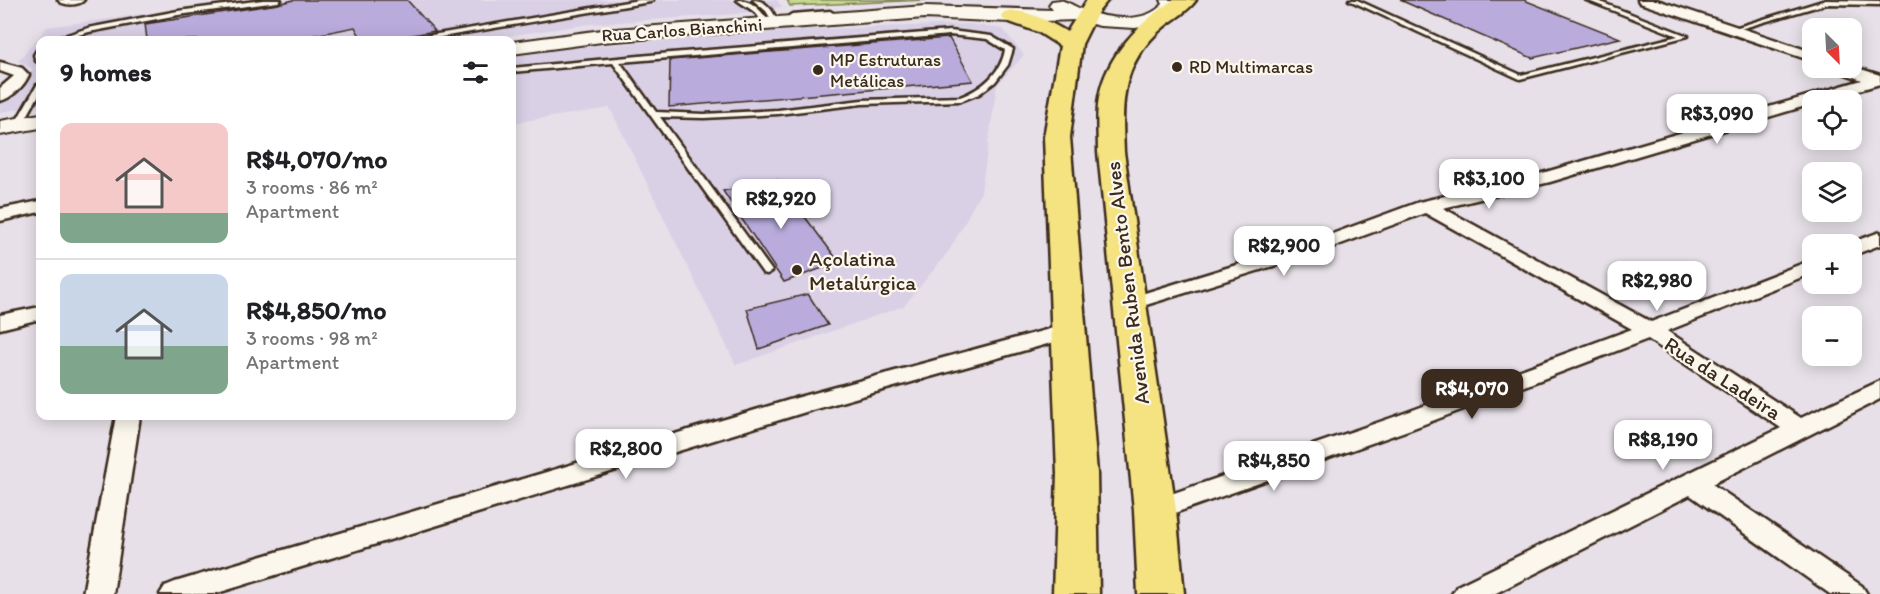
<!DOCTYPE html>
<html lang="en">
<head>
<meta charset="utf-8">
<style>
  :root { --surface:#fff; --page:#f2f2f2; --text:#202124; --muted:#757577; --line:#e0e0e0; --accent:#3b2a1e }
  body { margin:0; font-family:Itim,sans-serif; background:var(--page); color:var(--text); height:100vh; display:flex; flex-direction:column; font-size:22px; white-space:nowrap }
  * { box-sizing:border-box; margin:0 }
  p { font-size:20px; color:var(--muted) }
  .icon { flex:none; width:33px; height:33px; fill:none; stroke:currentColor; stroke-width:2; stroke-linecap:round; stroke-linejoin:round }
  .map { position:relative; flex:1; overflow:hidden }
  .side { position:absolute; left:36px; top:36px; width:480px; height:384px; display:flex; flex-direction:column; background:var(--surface); border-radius:12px; box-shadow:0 3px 15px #0003 }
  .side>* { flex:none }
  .needle { width:39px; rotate:156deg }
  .fabs { position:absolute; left:1802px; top:18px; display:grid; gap:12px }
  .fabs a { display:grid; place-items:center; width:60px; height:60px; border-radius:12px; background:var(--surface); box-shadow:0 3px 15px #0003; font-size:30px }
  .price { position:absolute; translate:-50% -51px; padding:0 14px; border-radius:12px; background:#fff; color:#222; font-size:20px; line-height:39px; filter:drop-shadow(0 2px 3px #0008) }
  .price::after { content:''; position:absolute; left:50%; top:36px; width:18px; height:14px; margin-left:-9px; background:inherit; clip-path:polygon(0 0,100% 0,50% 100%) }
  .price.current { background:var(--accent); color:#fff }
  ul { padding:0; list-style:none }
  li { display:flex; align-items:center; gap:18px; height:150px; padding:0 24px }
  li+li { border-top:2px solid var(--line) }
  li span { display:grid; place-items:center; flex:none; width:168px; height:120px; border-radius:12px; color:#555 }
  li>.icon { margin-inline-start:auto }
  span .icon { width:72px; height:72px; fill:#fffc; stroke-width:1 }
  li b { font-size:26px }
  h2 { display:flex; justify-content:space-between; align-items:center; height:72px; padding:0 24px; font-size:26px }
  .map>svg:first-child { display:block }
  .built { fill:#d9d0e5 }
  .green { fill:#c6d98e; stroke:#808256; stroke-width:1.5 }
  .building { fill:#b9acdd; stroke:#3b2a1e; stroke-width:1.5 }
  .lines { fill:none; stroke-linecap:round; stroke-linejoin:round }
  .lane-casing { stroke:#3b2a1e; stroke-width:5 }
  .street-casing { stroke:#3b2a1e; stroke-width:5 }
  .secondary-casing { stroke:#3b2a1e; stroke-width:4 }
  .primary-casing { stroke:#3b2a1e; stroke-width:5 }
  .lane { fill:#fbf7ec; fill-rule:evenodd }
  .street { fill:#fbf7ec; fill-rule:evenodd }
  .secondary { fill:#fbf7ec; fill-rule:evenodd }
  .primary { fill:#f5e382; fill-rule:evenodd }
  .poi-dot { fill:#3b2a1e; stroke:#fbf7ec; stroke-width:2 }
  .labels { text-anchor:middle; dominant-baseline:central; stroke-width:4.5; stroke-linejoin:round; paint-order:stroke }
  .far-street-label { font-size:18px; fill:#3b2a1e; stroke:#fbf7ec }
  .far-poi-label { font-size:18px; fill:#3b2a1e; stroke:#fbf7ec; text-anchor:start }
  .poi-label { font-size:21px; fill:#3b2a1e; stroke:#fbf7ec; text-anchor:start }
  .street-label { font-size:21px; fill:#3b2a1e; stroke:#fbf7ec }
</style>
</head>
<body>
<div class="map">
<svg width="1880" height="594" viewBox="0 0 1880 594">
  <rect width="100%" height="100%" fill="#e7e0e8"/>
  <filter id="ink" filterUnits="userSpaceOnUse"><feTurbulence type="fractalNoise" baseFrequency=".0167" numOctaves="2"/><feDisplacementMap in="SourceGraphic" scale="12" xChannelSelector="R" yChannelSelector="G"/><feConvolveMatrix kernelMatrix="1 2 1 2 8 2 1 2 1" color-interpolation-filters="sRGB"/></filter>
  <g filter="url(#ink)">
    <!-- built -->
    <path class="built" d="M250 0H777L782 7 737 14 590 24 480 40H40V106L0 112V105L33 69 18 61 47 27Z
      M968 24 1003 29 1024 55 997 85 981 192 949 251 904 306 736 365 610 108 512 123V57L558 49 791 30Z"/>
    <!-- green -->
    <path class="green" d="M787 0H926L790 6Z"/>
    <!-- building -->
    <path class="building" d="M293 0H407L435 31 385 40H362L355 27 305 37 306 40H147L145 24 278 4Z
      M1400 0H1524L1620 38 1532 58Z
      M949 38 973 81 669 107 670 60Z
      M777 180 839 262 784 282 723 191Z
      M808 294 828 325 759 349 747 309Z"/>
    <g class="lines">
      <!-- lane casing -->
      <g class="lane-casing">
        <path id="lane" d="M263 0H281L278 2 178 15 89 32 61 40H52L88 28 178 11Z
          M639 0H653L650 2 423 40H411L414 38Z
          M737 0C751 0 759 8 767 19L766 25H762C759 11 747 8 737 0Z
          M753 0C767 0 773 12 779 23L778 24H774L766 11Z
          M1349 0H1357L1521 75 1678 36 1586 0H1595L1688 36 1520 79Z
          M1826 0 1880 1V5L1826 4 1733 31 1728 30Z
          M830 11 833 13 832 14 792 18 789 16 792 14Z
          M950 31 991 36 1013 49 1008 65 995 82 979 94 961 101 862 104 778 114 704 118 660 117 772 271 767 274 763 273 613 63 512 72V68L671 53ZM950 35 987 39 1005 50C1001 73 982 89 960 97L862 100 778 110 704 114 656 112 620 62Z
          M37 50H40V63L36 61 34 55Z
          M37 85H40V93L21 127H15L14 125Z"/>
      </g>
      <!-- street casing -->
      <g class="street-casing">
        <path id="street" d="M58 0H84C79 6 63 6 58 0Z
          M1638 0H1657L1812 52V61L1640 3Z
          M0 62 22 68 29 75C24 86 12 98 0 101V88L14 76 0 71Z
          M1851 66 1880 75V84L1824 100H1812V104L1550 182 1443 208 1651 322 1812 260V273L1667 331 1801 418 1880 381V399L1712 484 1862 586 1867 594H1830L1690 495 1494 594H1452L1457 586 1781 428 1648 339 1411 429 1155 520 1145 517 1142 510 1145 503 1394 417 1632 329 1425 213 1319 252 1136 308 1129 310 1122 308 1118 304 1122 300 1305 244 1419 202 1539 174 1862 80 1837 71 1835 68Z
          M40 201V212L0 221V209Z
          M1880 232V245L1851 256V244H1847Z
          M40 307V319L0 329V315Z
          M1068 324 1076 326 1079 331 1076 336 812 410 214 594H160L165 586 175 582 796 398Z
          M116 416H140L113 594H83Z"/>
      </g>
      <!-- secondary casing -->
      <g class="secondary-casing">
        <path id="secondary" d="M1060 0C1069 2 1077 8 1086 11 1109 19 1145 24 1163 4L1161 0H1179L1181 5 1170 18 1158 24 1135 28 1100 26 1076 20 1011 22 925 18 602 42 512 54V42L602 30 925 6 1053 10 1049 5 1052 1Z
          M40 114V128L0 135V121Z"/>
      </g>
      <!-- primary casing -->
      <g class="primary-casing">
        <path id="primary" d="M1087 0H1108L1098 12 1082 44 1070 137 1097 473 1099 594H1053L1057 473 1044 137 1060 46 1038 32 1004 20 1001 16 1004 12C1023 7 1050 22 1067 32Z
          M1173 0H1196C1187 13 1169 21 1157 33 1120 69 1122 104 1124 152L1176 510 1184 594H1138L1134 510 1098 152C1098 134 1096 115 1099 97 1106 56 1140 22 1173 0Z"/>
      </g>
      <!-- lane -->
      <use href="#lane" class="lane"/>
      <!-- street -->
      <use href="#street" class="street"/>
      <!-- secondary -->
      <use href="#secondary" class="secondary"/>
      <!-- primary -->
      <use href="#primary" class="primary"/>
    </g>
  </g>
  <!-- markers -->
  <g class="poi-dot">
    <circle cx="1177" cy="67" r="6"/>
    <circle cx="818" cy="70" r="6"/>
    <circle cx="797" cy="270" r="6"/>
  </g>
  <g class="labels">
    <!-- far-street labels -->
    <g class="far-street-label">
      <text transform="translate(682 30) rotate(-4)">Rua Carlos Bianchini</text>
    </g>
    <!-- far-poi labels -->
    <g class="far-poi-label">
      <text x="830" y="60">MP Estruturas<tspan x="830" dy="21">Metálicas</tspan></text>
      <text x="1189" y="67">RD Multimarcas</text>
    </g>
    <!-- poi labels -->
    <g class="poi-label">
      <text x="809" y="258">Açolatina<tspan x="809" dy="24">Metalúrgica</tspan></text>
    </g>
    <!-- street labels -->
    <g class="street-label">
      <text transform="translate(1127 283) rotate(-97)">Avenida Ruben Bento Alves</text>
      <text transform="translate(1723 378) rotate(33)">Rua da Ladeira</text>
    </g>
  </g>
</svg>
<div class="fabs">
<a><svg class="needle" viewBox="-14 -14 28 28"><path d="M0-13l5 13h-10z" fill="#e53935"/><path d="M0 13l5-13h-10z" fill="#757577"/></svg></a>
<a><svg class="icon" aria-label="locate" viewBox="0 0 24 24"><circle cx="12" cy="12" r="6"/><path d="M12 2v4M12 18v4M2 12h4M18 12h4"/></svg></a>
<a><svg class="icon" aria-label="layers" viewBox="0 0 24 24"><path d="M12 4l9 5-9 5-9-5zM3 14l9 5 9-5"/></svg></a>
<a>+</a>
<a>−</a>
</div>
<b class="price" style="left:1717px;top:145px">R$3,090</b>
<b class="price" style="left:1489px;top:210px">R$3,100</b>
<b class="price" style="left:781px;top:230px">R$2,920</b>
<b class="price" style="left:1284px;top:277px">R$2,900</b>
<b class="price" style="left:1657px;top:312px">R$2,980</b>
<b class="price current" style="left:1472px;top:420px">R$4,070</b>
<b class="price" style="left:1663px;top:471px">R$8,190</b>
<b class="price" style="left:626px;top:480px">R$2,800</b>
<b class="price" style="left:1274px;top:492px">R$4,850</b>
<section class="side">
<h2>9 homes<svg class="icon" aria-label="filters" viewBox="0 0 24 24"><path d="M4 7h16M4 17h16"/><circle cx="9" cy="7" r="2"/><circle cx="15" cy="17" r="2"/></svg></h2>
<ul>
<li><span style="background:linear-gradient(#f6c9c9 75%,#7fa58c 0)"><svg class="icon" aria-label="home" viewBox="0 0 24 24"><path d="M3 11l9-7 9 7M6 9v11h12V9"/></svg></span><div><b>R$4,070/mo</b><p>3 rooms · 86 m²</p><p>Apartment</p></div></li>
<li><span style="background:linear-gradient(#c9d6e8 60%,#7fa58c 0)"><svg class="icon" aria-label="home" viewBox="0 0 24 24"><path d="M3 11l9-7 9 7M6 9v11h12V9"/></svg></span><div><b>R$4,850/mo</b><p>3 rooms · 98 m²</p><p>Apartment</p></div></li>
</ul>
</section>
</div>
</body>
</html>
